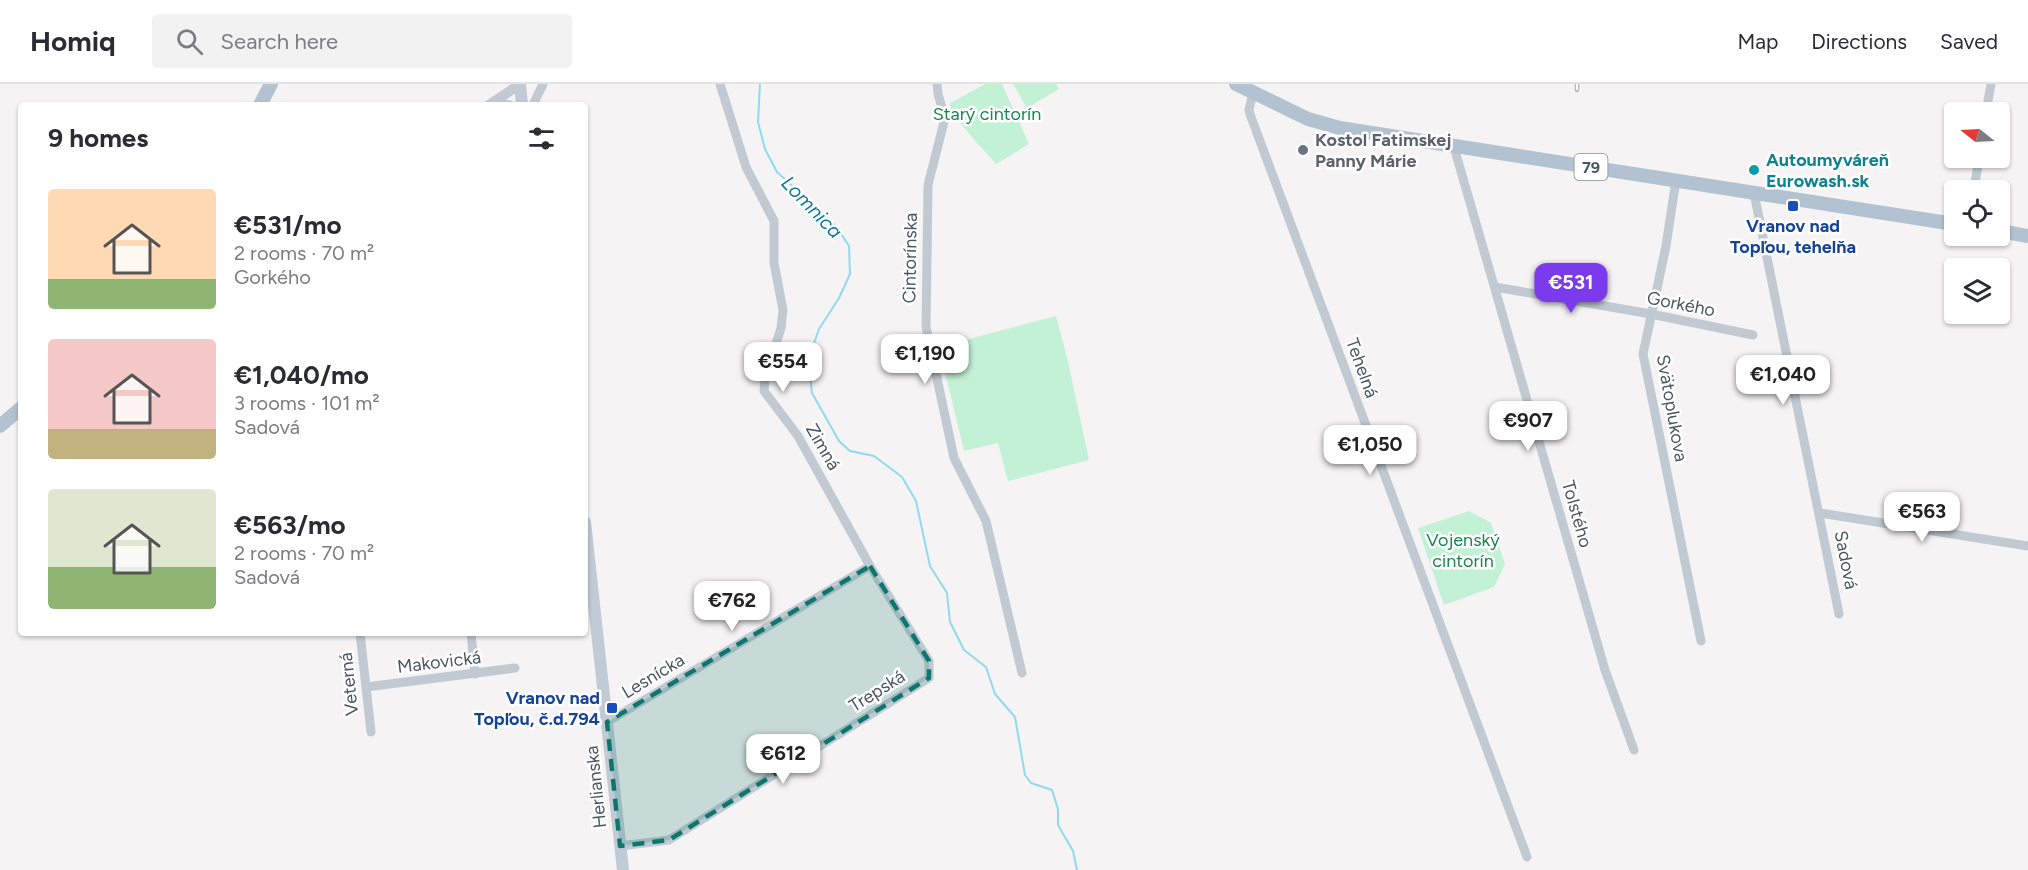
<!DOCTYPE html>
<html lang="en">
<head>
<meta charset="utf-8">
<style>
  :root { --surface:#fff; --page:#f2f2f3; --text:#2b2b33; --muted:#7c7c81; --line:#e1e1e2; --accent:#7c3aed }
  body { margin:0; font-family:Figtree,sans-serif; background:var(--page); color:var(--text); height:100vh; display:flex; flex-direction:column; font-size:22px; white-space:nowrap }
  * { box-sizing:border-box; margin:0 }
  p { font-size:20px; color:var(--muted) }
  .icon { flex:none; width:33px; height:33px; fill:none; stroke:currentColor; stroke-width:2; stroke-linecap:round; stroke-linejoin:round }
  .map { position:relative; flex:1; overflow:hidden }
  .sheet { position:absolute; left:18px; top:18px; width:570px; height:534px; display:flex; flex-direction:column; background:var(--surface); border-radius:6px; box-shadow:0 2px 4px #0004 }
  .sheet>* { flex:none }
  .needle { width:39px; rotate:288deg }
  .controls { position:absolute; left:1944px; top:18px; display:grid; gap:12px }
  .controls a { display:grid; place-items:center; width:66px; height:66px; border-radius:6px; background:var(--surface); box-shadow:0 2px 4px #0004; font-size:30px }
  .price { position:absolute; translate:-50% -51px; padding:0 14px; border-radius:12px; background:#fff; color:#222; font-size:20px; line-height:39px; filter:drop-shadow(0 2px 3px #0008) }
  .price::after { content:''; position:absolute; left:50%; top:36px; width:18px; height:14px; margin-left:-9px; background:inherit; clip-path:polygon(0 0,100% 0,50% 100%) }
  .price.active { background:var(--accent); color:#fff }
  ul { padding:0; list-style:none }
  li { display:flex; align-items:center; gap:18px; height:150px; padding:0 30px }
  li span { display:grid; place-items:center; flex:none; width:168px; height:120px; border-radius:6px; color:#555 }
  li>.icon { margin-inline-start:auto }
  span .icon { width:72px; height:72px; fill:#fffc; stroke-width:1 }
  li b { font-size:26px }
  h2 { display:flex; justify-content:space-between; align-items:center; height:72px; padding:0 30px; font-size:26px }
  header { display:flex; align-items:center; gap:36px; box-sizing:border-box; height:84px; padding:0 30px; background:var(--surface); border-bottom:2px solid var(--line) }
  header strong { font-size:28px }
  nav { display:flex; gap:33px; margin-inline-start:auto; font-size:21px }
  .search { width:420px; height:54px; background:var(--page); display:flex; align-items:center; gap:15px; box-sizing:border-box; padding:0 21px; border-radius:6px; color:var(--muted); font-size:22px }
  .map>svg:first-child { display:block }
  .green { fill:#c3f1d5 }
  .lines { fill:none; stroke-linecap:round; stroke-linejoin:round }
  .stream { stroke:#90daee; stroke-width:2 }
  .minor { stroke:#c1cad2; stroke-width:9 }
  .tertiary { stroke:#c1cad2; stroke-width:10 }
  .secondary { stroke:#c1cbd6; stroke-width:12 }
  .primary { stroke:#b3c2d1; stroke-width:14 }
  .rail-casing { stroke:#b5b8bd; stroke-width:4.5 }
  .rail { stroke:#fff; stroke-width:2; stroke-dasharray:7; stroke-linecap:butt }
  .marked { fill:#0f766e; fill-opacity:0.2; stroke:#0f766e; stroke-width:4.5; stroke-dasharray:12 8; stroke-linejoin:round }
  .worship-dot { fill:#6b7280; stroke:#fff; stroke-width:2 }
  .culture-dot { fill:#0f9aa8; stroke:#fff; stroke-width:2 }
  .transit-dot { fill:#1a4fb4; stroke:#fff; stroke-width:2 }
  .labels { text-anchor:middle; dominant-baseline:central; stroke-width:5; stroke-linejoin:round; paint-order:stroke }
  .shield { fill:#fff; stroke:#808990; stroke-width:1.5 }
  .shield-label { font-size:16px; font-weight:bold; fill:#4a5661 }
  .park-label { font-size:18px; fill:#17864f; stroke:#fff }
  .worship-label { font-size:18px; font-weight:bold; fill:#5b616d; stroke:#fff; text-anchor:start }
  .culture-label { font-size:18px; font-weight:bold; fill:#0d838f; stroke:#fff; text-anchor:start }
  .transit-label { font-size:18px; font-weight:bold; fill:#164399; stroke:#fff }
  .street-label { font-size:18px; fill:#4a5661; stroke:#fff }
  .water-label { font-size:20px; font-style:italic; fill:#0c7c9b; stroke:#fff }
</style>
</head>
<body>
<header>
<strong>Homiq</strong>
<div class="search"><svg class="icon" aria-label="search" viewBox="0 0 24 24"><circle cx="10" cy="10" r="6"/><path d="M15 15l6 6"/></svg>Search here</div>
<nav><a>Map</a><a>Directions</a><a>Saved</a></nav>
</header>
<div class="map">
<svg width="2028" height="786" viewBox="0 0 2028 786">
  <rect width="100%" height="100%" fill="#f5f3f3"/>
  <!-- green -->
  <path class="green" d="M985 0H1002L1029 60 996 80C978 59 962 45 949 20Z
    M1013 0H1056L1059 5 1027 24Z
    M1056 232 1067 273 1089 376 1008 397 998 359 964 367 939 263Z
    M1469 427 1491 439 1505 480 1494 503 1444 521 1418 444Z"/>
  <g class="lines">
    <!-- stream -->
    <path class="stream" d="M760 0 758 38 765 65 777 88 836 142 849 162 850 190 839 214 819 245 808 276 812 309 839 357 850 367 874 372 902 393 916 417 930 482 947 509 950 538 964 566 986 583 995 610 1015 633 1025 691 1031 699 1052 706 1058 725V741L1073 767 1077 786"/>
    <!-- minor -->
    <path class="minor" d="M937 0 938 10 945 34 928 101 926 243 954 374 986 437 1022 589
      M1253 9 1249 26 1251 33 1527 773
      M493 18 510 21
      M533 21 543 0
      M1986 28 1991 0
      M1455 63 1456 70 1605 586 1634 666
      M1676 96 1666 162 1643 270 1701 557
      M1974 106 1979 74
      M1754 109 1839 530
      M1495 203 1651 230 1753 251
      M1820 429 2028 462
      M360 549 371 648
      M471 549 475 590
      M366 603 515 584
      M607 638 870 482
      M620 762 669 756 929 594V577L870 482 798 352 764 307 765 294 781 244 783 226 774 179V137L746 83 720 0"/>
    <!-- tertiary -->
    <path class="tertiary" d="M489 21 519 1"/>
    <!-- secondary -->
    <path class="secondary" d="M520 0 522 21
      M585 438 623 786"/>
    <!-- primary -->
    <path class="primary" d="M1236 0 1308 35 1340 44 1954 140
      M260 21 271 0
      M2000 147 2028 152
      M0 342 21 324"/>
    <!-- rail casing -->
    <g class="rail-casing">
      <path id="rail" d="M1577 6V0"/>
    </g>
    <!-- rail -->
    <use href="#rail" class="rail"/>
  </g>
  <!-- marked area -->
  <path class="marked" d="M870 482 929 577V594L669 756 620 762 607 638Z"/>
  <!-- markers -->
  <circle class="worship-dot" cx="1303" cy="66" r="6"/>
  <circle class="culture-dot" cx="1754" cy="86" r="6"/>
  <g class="transit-dot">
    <rect x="1787" y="116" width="12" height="12" rx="3"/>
    <rect x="606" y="618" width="12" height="12" rx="3"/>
  </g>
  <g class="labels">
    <!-- shield labels -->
    <rect class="shield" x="1574.5" y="70" width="33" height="26" rx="4.5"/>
    <g class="shield-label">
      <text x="1591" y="83">79</text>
    </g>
    <!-- park labels -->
    <g class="park-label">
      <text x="987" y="30">Starý cintorín</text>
      <text x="1463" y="456">Vojenský<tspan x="1463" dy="21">cintorín</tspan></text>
    </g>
    <!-- worship labels -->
    <g class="worship-label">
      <text x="1315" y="56">Kostol Fatimskej<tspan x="1315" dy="21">Panny Márie</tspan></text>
    </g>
    <!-- culture labels -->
    <g class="culture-label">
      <text x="1766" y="76">Autoumyváreň<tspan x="1766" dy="21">Eurowash.sk</tspan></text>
    </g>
    <!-- transit labels -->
    <g class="transit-label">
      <text x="1793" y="142">Vranov nad<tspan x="1793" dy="21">Topľou, tehelňa</tspan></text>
      <text x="600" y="614" text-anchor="end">Vranov nad<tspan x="600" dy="21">Topľou, č.d.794</tspan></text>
    </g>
    <!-- street labels -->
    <g class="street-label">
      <text transform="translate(910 174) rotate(-89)">Cintorínska</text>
      <text transform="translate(1681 220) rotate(11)">Gorkého</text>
      <text transform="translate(1362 284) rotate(70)">Tehelná</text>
      <text transform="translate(1672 324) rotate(80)">Svätoplukova</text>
      <text transform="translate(823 363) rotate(60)">Zimná</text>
      <text transform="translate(1577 430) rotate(74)">Tolstého</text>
      <text transform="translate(1846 476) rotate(79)">Sadová</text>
      <text transform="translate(439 578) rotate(-7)">Makovická</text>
      <text transform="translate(653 592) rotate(-31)">Lesnícka</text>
      <text transform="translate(349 600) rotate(-96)">Veterná</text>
      <text transform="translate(877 607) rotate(-32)">Trepská</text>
      <text transform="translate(596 703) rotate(-96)">Herlianska</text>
    </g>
    <!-- water labels -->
    <g class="water-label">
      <text transform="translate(812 123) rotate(46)">Lomnica</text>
    </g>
  </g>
</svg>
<div class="controls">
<a><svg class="needle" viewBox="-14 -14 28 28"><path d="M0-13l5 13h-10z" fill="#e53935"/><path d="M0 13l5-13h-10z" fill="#7c7c81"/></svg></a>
<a><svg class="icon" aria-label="locate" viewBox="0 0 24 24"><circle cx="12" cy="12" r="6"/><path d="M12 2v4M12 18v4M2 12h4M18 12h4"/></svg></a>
<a><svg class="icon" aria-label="layers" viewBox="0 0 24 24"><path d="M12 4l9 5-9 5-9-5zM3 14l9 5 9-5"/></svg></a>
</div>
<b class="price active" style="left:1571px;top:230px">€531</b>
<b class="price" style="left:925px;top:301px">€1,190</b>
<b class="price" style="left:783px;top:309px">€554</b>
<b class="price" style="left:1783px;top:322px">€1,040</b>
<b class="price" style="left:1528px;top:368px">€907</b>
<b class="price" style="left:1370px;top:392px">€1,050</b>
<b class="price" style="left:1922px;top:459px">€563</b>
<b class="price" style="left:732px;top:548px">€762</b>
<b class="price" style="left:783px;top:701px">€612</b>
<section class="sheet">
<h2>9 homes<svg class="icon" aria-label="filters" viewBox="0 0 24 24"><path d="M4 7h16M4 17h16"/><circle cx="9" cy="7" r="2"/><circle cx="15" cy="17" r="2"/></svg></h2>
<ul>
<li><span style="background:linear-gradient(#ffd9b3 75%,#8fb573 0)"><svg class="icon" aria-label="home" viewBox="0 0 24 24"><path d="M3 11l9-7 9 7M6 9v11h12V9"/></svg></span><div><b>€531/mo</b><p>2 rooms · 70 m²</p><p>Gorkého</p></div></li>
<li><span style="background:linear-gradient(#f6c9c9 75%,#c2b280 0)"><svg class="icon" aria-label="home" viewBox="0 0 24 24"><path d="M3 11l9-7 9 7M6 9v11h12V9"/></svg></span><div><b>€1,040/mo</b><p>3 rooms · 101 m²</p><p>Sadová</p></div></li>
<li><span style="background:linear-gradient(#dfe7d0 65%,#8fb573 0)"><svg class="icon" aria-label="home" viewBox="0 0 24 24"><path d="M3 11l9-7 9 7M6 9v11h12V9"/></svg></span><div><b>€563/mo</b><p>2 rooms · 70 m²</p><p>Sadová</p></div></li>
</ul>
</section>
</div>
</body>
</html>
